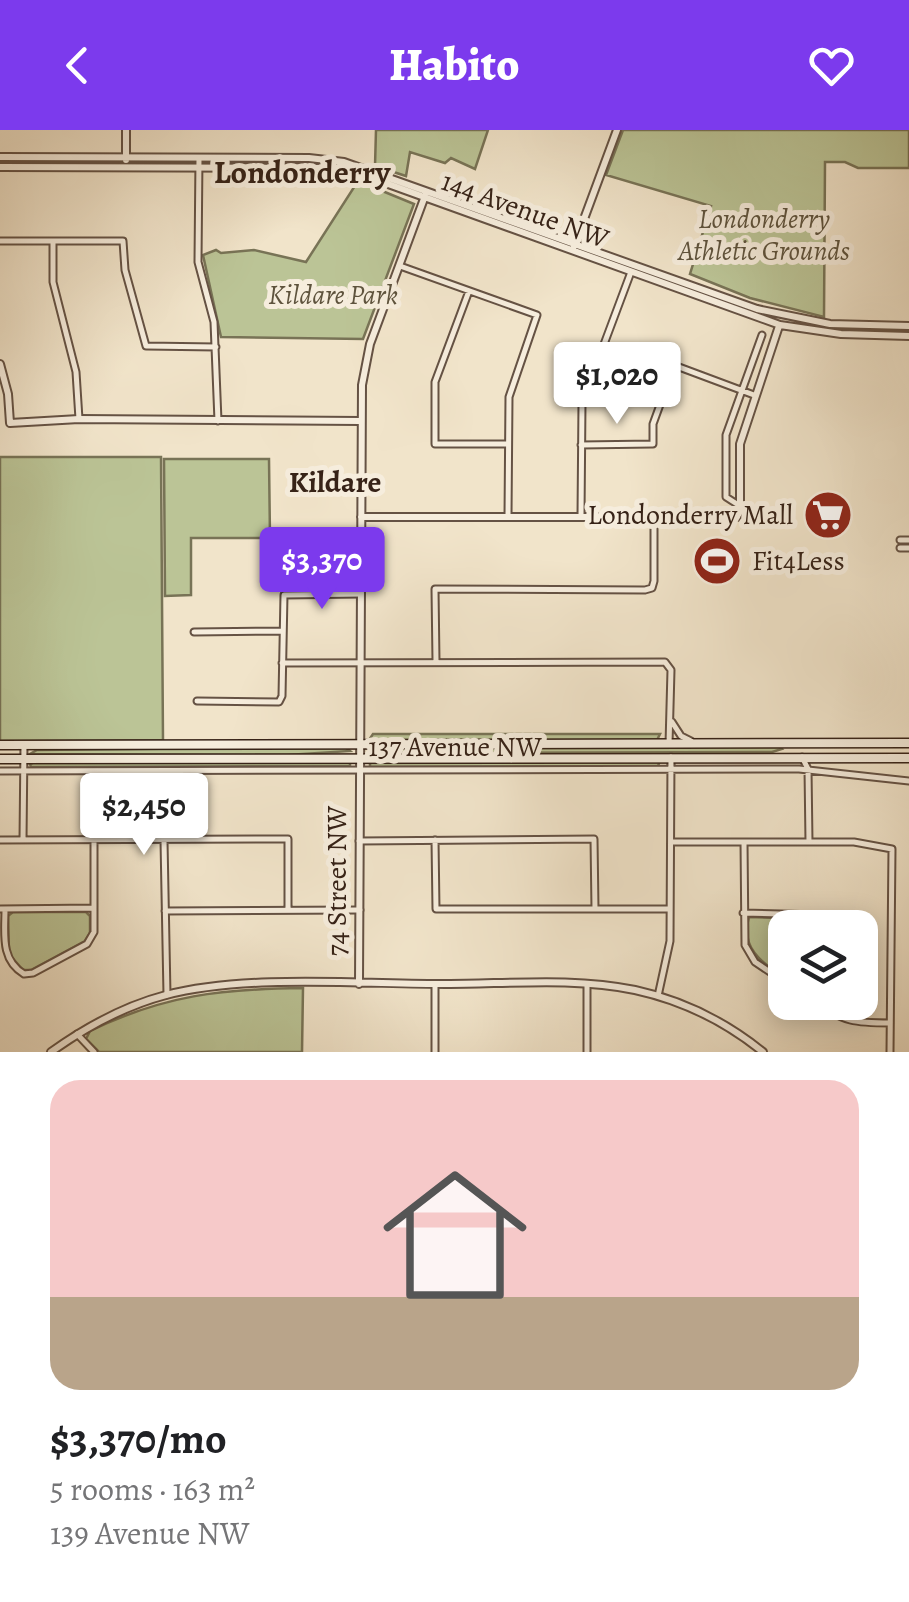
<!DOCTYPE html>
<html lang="en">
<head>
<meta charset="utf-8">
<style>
  :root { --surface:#fff; --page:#f6f6f6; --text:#202124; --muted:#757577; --line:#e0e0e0; --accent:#7c3aed }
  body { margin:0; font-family:Alegreya,serif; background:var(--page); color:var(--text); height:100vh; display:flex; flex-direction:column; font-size:38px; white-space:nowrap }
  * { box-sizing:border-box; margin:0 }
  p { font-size:32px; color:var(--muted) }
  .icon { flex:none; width:55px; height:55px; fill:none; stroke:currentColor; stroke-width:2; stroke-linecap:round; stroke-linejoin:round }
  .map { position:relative; height:922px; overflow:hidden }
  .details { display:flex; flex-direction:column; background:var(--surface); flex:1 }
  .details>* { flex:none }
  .fabs { position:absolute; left:768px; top:780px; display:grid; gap:20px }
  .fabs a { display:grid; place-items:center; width:110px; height:110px; border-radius:20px; background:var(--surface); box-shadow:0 5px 25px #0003; font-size:50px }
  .price { position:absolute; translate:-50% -85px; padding:0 22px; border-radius:10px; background:#fff; color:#222; font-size:32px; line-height:65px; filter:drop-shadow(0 2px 5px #0008) }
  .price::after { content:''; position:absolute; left:50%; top:60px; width:30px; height:22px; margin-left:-15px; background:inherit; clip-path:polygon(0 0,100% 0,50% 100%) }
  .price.current { background:var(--accent); color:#fff }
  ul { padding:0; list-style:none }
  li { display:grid; align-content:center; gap:20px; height:530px; padding:0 50px }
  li+li { border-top:2px solid var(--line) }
  li span { display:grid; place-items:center; height:310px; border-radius:30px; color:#555 }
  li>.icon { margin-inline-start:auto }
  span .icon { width:180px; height:180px; fill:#fffc; stroke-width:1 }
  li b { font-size:42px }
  header { display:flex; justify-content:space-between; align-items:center; height:130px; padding:0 50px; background:var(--accent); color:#fff; font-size:45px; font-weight:800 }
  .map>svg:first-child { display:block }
  .green { fill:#bbc496; stroke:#787356; stroke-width:2.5 }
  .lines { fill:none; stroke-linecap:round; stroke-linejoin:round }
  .minor-casing { stroke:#655244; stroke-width:9 }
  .tertiary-casing { stroke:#655244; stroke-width:10 }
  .secondary-casing { stroke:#362217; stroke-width:11 }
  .minor { stroke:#f6eddd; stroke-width:5 }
  .tertiary { stroke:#f6eddd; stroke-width:6 }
  .secondary { stroke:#f6eddd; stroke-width:8 }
  .labels { text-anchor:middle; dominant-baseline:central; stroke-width:10; stroke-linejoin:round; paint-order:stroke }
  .street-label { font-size:28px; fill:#362217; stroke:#f6eddd }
  .park-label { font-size:28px; font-style:italic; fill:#5e533d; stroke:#f6eddd }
  .poi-label { font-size:28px; fill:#362217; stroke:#f6eddd; text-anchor:end }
  .neighbourhood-label { font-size:30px; font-weight:bold; fill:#362217; stroke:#f6eddd }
  .quarter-label { font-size:32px; font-weight:bold; fill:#362217; stroke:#f6eddd }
</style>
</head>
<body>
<header><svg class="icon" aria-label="back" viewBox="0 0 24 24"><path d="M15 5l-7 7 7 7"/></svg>Habito<svg class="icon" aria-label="heart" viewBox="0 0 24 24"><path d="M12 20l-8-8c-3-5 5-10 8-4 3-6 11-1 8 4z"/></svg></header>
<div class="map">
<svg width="909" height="922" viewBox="0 0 909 922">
  <rect width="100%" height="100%" fill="#f1e4ca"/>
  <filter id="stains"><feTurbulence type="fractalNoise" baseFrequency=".002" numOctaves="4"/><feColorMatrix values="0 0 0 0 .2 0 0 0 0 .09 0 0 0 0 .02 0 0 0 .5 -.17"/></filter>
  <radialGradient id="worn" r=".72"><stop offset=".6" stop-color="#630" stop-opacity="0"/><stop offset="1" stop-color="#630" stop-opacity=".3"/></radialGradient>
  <!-- green -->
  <path class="green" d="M376 0H488L475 39 451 28 445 33 410 22 406 46 375 36Z
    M623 0H909V38H858L845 32H825L824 187 750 168 690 144 711 76 606 45Z
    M358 51 414 74 363 209 221 207 203 125 216 120 221 123 254 120 306 132Z
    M0 327H161L163 610 0 611Z
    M164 329H269L270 408H191V465L165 466Z
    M373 604H660L657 610H369Z
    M345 617 350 621 287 625 30 624 37 620Z
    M427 617H780L782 619 772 622 369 623 374 620Z
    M660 631 658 636 370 637V632Z
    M35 632H350V636L31 637 30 634Z
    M13 782H86L90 786V803L85 811 31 840H23L9 824 8 786Z
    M749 787 811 789 813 797 785 798V848C761 832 740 818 749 787Z
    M303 858 302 922H99L86 909 90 901C164 865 221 859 303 858Z"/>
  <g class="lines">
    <!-- minor casing -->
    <g class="minor-casing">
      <path id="minor" d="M199 28 198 132 214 192 218 291
        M0 111H123L125 140 146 216 216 217
        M53 111V152L76 242 79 289
        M400 136 537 185 509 267 508 386
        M469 161 435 252V314H508
        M581 315 653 314V294L673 239 679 237 754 265
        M740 376 726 367V305L762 205
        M581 386 582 273 631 142
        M900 410H909
        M900 418H909
        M194 502 282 501
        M436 531 435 459 645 460 652 458 654 451V387
        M282 533 665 532 671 540 669 614
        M197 571 279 572 282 566 284 465 361 464
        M672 592 681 606 691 611
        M802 627 808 639 809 712
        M0 641 799 639 909 651
        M0 710 288 709V780
        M23 710 24 615
        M435 710 436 779H670
        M164 711 167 865
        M359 711 594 709 595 779
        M671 712H854L892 719 890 922
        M744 712 745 815 755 832 785 852
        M0 779 94 778
        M5 779C5 803 0 830 24 844L33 843 87 814 94 802V711
        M165 781 360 780
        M743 783 819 785 818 798
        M435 854V922
        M658 866 670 811 671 627
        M815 872C844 892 855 893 890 893
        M77 904 94 922
        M587 922V854"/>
    </g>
    <!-- tertiary casing -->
    <g class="tertiary-casing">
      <path id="tertiary" d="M126 0V30
        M0 27 309 28 344 32 757 179 830 194 909 196
        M0 37 330 38 377 50 780 195 841 204 909 206
        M574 116 617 0
        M0 234 8 264 10 293 79 289 361 291
        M361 387H737L740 379V314L779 196
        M359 854 362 255 370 214 425 66
        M51 922C86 897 124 876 166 865 247 844 361 854 446 854 507 854 574 847 635 860 681 870 726 892 763 922"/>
    </g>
    <!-- secondary casing -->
    <g class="secondary-casing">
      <path id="secondary" d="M0 615 909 613
        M0 629 909 628"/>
    </g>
    <!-- minor -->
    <use href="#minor" class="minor"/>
    <!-- tertiary -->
    <use href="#tertiary" class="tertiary"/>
    <!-- secondary -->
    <use href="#secondary" class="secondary"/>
  </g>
  <!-- icons -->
  <defs>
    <g id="supermarket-disc" transform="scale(2.5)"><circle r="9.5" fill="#8f2418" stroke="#f6eddd"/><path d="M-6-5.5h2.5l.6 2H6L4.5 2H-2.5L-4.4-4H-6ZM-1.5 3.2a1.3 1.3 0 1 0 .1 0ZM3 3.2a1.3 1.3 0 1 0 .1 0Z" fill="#fff"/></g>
    <g id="stadium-disc" transform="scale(2.5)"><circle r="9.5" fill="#8f2418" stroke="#f6eddd"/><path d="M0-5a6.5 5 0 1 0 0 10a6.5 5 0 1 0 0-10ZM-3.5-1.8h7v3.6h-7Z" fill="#fff"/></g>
  </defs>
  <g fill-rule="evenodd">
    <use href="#supermarket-disc" x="828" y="385"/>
    <use href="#stadium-disc" x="717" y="431"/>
  </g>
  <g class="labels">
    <!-- street labels -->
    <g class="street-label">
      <text transform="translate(525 80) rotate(20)">144 Avenue NW</text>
      <text x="455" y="617">137 Avenue NW</text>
      <text transform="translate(337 751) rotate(-90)">74 Street NW</text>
    </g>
    <!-- park labels -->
    <g class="park-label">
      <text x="764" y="89">Londonderry<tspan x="764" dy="32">Athletic Grounds</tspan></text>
      <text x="333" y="165">Kildare Park</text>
    </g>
    <!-- poi labels -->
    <g class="poi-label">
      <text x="793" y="385">Londonderry Mall</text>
      <text x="752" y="431" text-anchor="start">Fit4Less</text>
    </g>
    <!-- neighbourhood labels -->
    <g class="neighbourhood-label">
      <text x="335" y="352">Kildare</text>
    </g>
    <!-- quarter labels -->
    <g class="quarter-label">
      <text x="302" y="42">Londonderry</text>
    </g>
  </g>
  <rect width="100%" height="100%" filter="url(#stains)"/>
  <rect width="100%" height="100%" fill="url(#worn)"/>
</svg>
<div class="fabs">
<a><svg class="icon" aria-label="layers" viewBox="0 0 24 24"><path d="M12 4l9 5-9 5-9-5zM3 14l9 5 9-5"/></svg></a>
</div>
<b class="price" style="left:617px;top:297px">$1,020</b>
<b class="price current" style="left:322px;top:482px">$3,370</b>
<b class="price" style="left:144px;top:728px">$2,450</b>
</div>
<section class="details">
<ul>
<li><span style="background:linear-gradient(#f6c9c9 70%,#b9a48a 0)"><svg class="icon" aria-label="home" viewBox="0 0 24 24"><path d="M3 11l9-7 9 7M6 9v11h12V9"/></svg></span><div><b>$3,370/mo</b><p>5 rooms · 163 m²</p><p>139 Avenue NW</p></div></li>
</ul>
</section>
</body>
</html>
